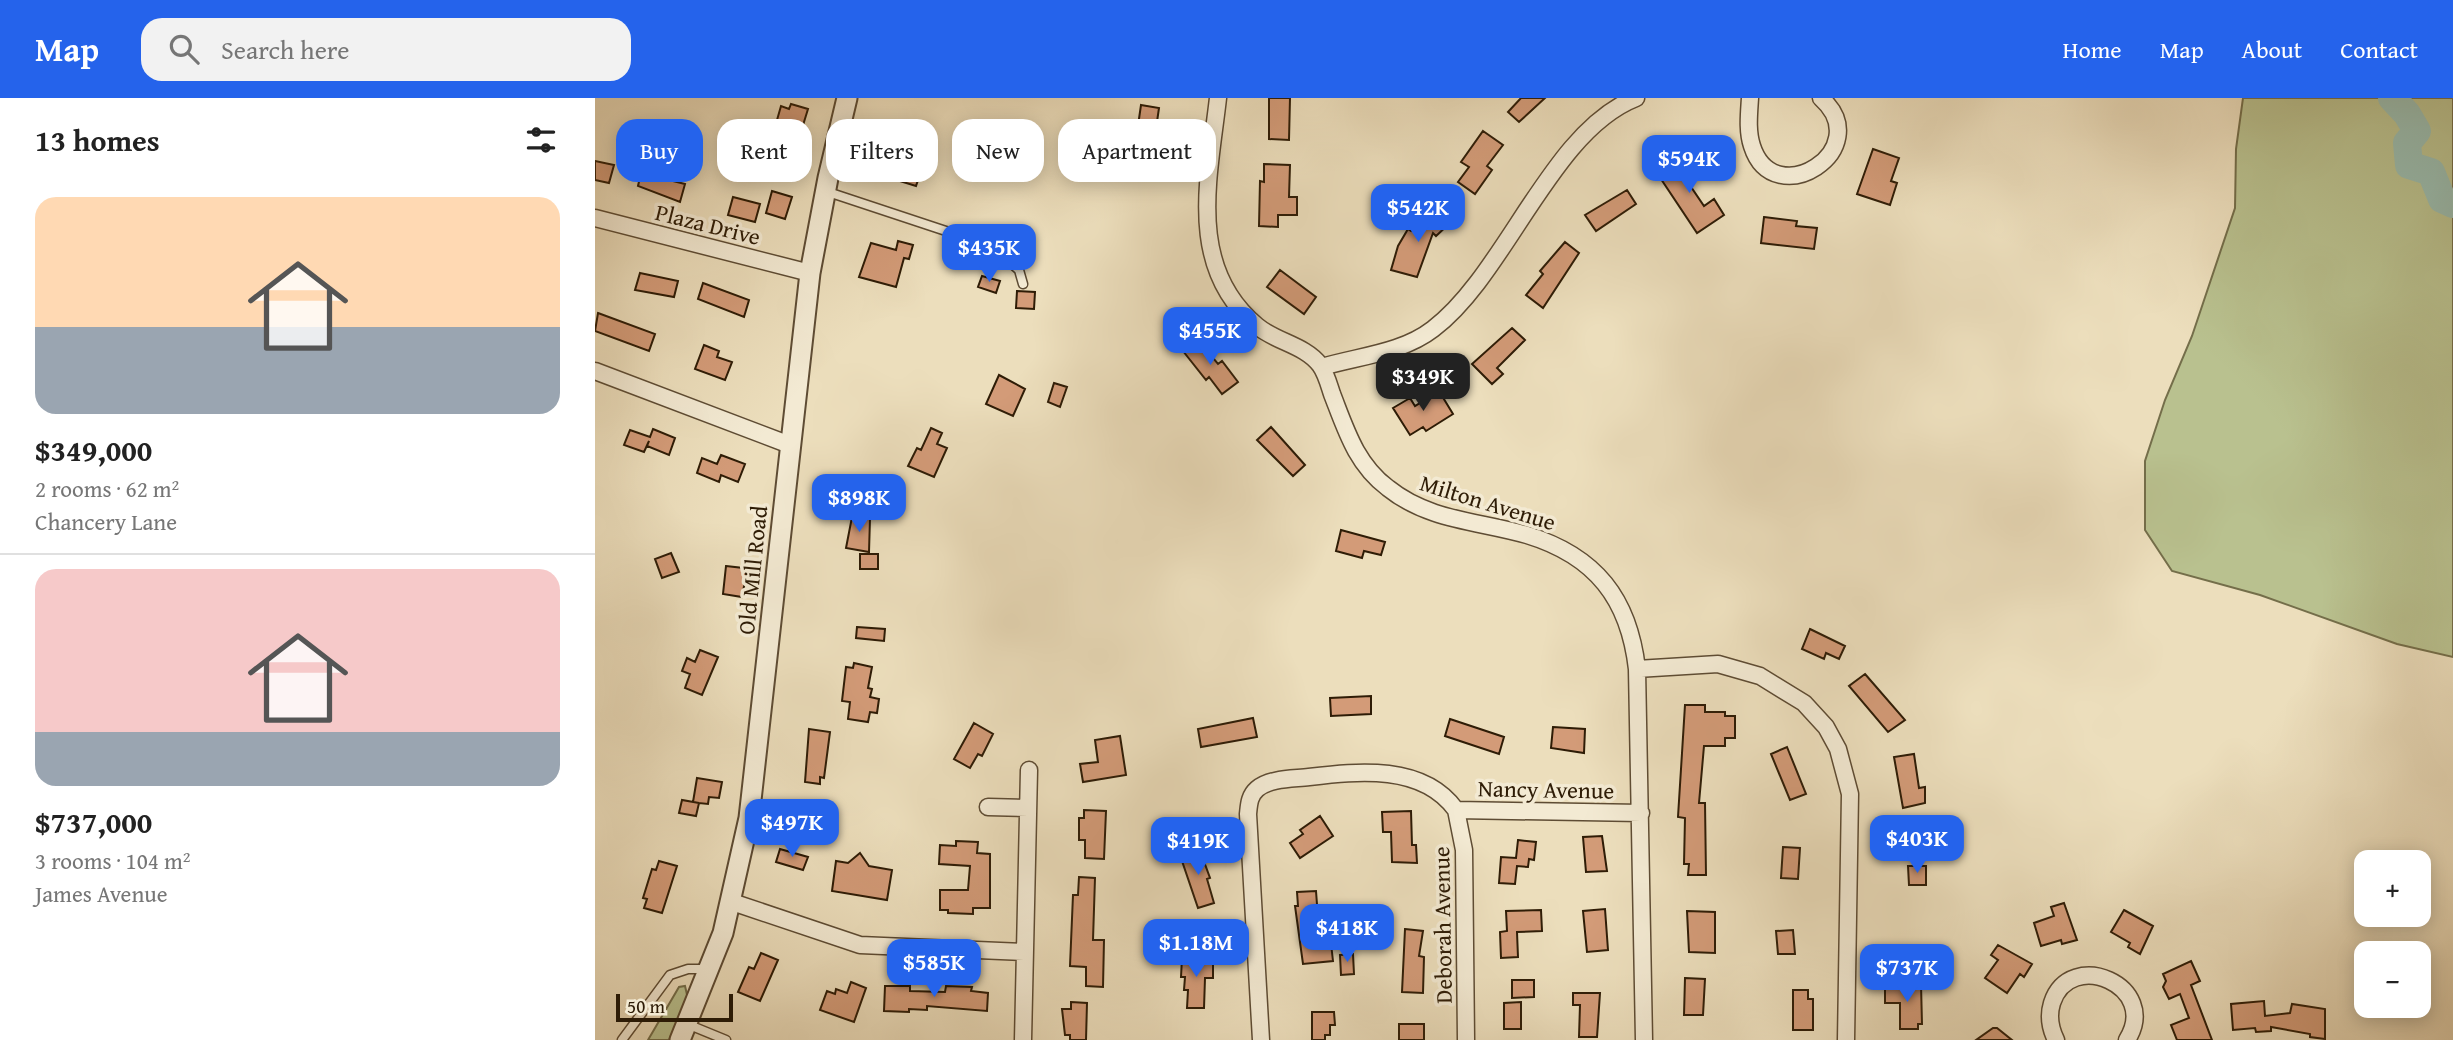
<!DOCTYPE html>
<html lang="en">
<head>
<meta charset="utf-8">
<style>
  :root { --surface:#fff; --page:#f2f2f2; --text:#222; --muted:#767676; --line:#e0e0e0; --accent:#2563eb }
  body { margin:0; font-family:"Gentium Book Plus",serif; background:var(--page); color:var(--text); height:100vh; display:flex; flex-direction:column; font-size:26px; white-space:nowrap }
  * { box-sizing:border-box; margin:0 }
  p { font-size:23px; color:var(--muted) }
  .icon { flex:none; width:38px; height:38px; fill:none; stroke:currentColor; stroke-width:2; stroke-linecap:round; stroke-linejoin:round }
  .map { position:relative; flex:1; overflow:hidden }
  .sheet { display:flex; flex-direction:column; background:var(--surface); width:595px }
  .sheet>* { flex:none }
  .hud { position:absolute; left:21px; top:21px; width:665px; height:63px; display:flex; gap:14px }
  .buttons { position:absolute; left:1759px; top:752px; display:grid; gap:14px }
  .buttons a { display:grid; place-items:center; width:77px; height:77px; border-radius:14px; background:var(--surface); box-shadow:0 4px 18px #0003; font-size:35px }
  .scale { position:absolute; left:21px; bottom:18px; width:117px; box-sizing:border-box; padding-left:7px; border:4px solid #2e1c06; border-top:0; font-size:19px; line-height:24px; white-space:nowrap; color:#2e1c06; -webkit-text-stroke:5px #f3ead3; paint-order:stroke }
  .price { position:absolute; translate:-50% -60px; padding:0 16px; border-radius:14px; background:var(--accent); color:#fff; font-size:23px; line-height:46px; filter:drop-shadow(0 2px 4px #0008) }
  .price::after { content:''; position:absolute; left:50%; top:42px; width:21px; height:16px; margin-left:-10px; background:inherit; clip-path:polygon(0 0,100% 0,50% 100%) }
  .price.on { background:#222; color:#fff }
  ul { padding:0; list-style:none }
  li { display:grid; align-content:center; gap:14px; height:371px; padding:0 35px }
  li+li { border-top:2px solid var(--line) }
  li span { display:grid; place-items:center; height:217px; border-radius:21px; color:#555 }
  li>.icon { margin-inline-start:auto }
  span .icon { width:126px; height:126px; fill:#fffc; stroke-width:1 }
  li b { font-size:30px }
  h2 { display:flex; justify-content:space-between; align-items:center; height:84px; padding:0 35px; font-size:30px }
  .tag { padding:0 24px; border-radius:21px; background:var(--surface); box-shadow:0 4px 18px #0003; font-size:24px; line-height:63px }
  .tag.on { background:var(--accent); color:#fff }
  header { display:flex; align-items:center; gap:42px; box-sizing:border-box; height:98px; padding:0 35px; background:var(--accent); color:#fff }
  header strong { font-size:33px }
  nav { display:flex; gap:38px; margin-inline-start:auto; font-size:24px }
  .search { width:490px; height:63px; background:var(--page); display:flex; align-items:center; gap:18px; box-sizing:border-box; padding:0 24px; border-radius:21px; color:var(--muted); font-size:26px }
  main { display:flex; flex:1; min-height:0 }
  .map>svg:first-child { display:block }
  .green { fill:#b9c18f; stroke:#746e4a; stroke-width:2 }
  .lines { fill:none; stroke-linecap:round; stroke-linejoin:round }
  .river { stroke:#99bcaf; stroke-width:28 }
  .building { fill:#d39b78; stroke:#2e1c06; stroke-width:2 }
  .service-casing { stroke:#5e4c34; stroke-width:11 }
  .minor-casing { stroke:#5e4c34; stroke-width:19 }
  .tertiary-casing { stroke:#5e4c34; stroke-width:23 }
  .service { stroke:#f3ead3; stroke-width:8 }
  .minor { stroke:#f3ead3; stroke-width:16 }
  .tertiary { stroke:#f3ead3; stroke-width:19 }
  .labels { text-anchor:middle; dominant-baseline:central; stroke-width:7; stroke-linejoin:round; paint-order:stroke }
  .street-label { font-size:23px; fill:#2e1c06; stroke:#f3ead3 }
</style>
</head>
<body>
<header>
<strong>Map</strong>
<div class="search"><svg class="icon" aria-label="search" viewBox="0 0 24 24"><circle cx="10" cy="10" r="6"/><path d="M15 15l6 6"/></svg>Search here</div>
<nav><a>Home</a><a>Map</a><a>About</a><a>Contact</a></nav>
</header>
<main>
<section class="sheet">
<h2>13 homes<svg class="icon" aria-label="filters" viewBox="0 0 24 24"><path d="M4 7h16M4 17h16"/><circle cx="9" cy="7" r="2"/><circle cx="15" cy="17" r="2"/></svg></h2>
<ul>
<li><span style="background:linear-gradient(#ffd9b3 60%,#9aa5b1 0)"><svg class="icon" aria-label="home" viewBox="0 0 24 24"><path d="M3 11l9-7 9 7M6 9v11h12V9"/></svg></span><div><b>$349,000</b><p>2 rooms · 62 m²</p><p>Chancery Lane</p></div></li>
<li><span style="background:linear-gradient(#f6c9c9 75%,#9aa5b1 0)"><svg class="icon" aria-label="home" viewBox="0 0 24 24"><path d="M3 11l9-7 9 7M6 9v11h12V9"/></svg></span><div><b>$737,000</b><p>3 rooms · 104 m²</p><p>James Avenue</p></div></li>
</ul>
</section>
<div class="map">
<svg width="1858" height="942" viewBox="0 0 1858 942">
  <rect width="100%" height="100%" fill="#ecdebc"/>
  <filter id="stains"><feTurbulence type="fractalNoise" baseFrequency=".00286" numOctaves="4"/><feColorMatrix values="0 0 0 0 .2 0 0 0 0 .09 0 0 0 0 .02 0 0 0 .5 -.17"/></filter>
  <radialGradient id="worn" r=".72"><stop offset=".6" stop-color="#630" stop-opacity="0"/><stop offset="1" stop-color="#630" stop-opacity=".3"/></radialGradient>
  <!-- green -->
  <path class="green" d="M1648 0H1858V559L1802 546 1665 497 1577 473 1550 432V363L1570 302 1597 238 1640 110 1641 51Z
    M90 888 93 901 74 942H53L84 889Z"/>
  <g class="lines">
    <!-- river -->
    <path class="river" d="M1797 0 1812 16 1822 33 1812 45 1814 67 1836 74 1847 101 1858 106"/>
  </g>
  <!-- building -->
  <path class="building" d="M674 0H695L694 42 674 41Z
    M926 0H950L924 24 913 14Z
    M196 6 213 11 201 50 184 45 187 35H184L186 31 180 29 186 8 194 11Z
    M546 7 564 10 556 65 538 62Z
    M888 33 908 47 892 68 897 72 880 96 863 84 874 69 866 64Z
    M425 35 442 39 438 53 421 49Z
    M313 43 334 50 321 88 292 79 296 66 305 65Z
    M371 48 389 54 384 67 366 61Z
    M1278 51 1304 60 1296 83 1302 85 1295 107 1262 96Z
    M1088 56 1098 71 1088 77 1109 108 1119 101 1129 117 1102 135 1062 75Z
    M0 63 19 67 14 85 0 82Z
    M669 66 695 67 694 99H702V117H683V129L664 128 665 83 669 84Z
    M46 75 90 86 85 104 43 88Z
    M1032 92 1041 106 1001 133 990 117Z
    M177 93 197 99 190 121 171 115Z
    M138 99 165 106 160 124 133 117Z
    M841 110 855 125 841 138 838 135 822 179 796 172 803 148 813 131 816 133Z
    M1169 119 1202 123 1201 128 1222 130 1219 151 1166 145Z
    M303 143 318 147 314 161 309 160 301 189 264 179 276 145 301 152Z
    M970 144 984 155 948 210 931 197 948 176 945 173Z
    M685 172 721 199 709 216 672 189Z
    M45 175 83 183 79 199 40 192Z
    M387 178 405 183 401 195 383 189Z
    M108 185 154 202 149 219 103 201Z
    M422 193 440 194 439 211 421 210Z
    M3 215 60 236 54 253 0 233Z
    M917 230 930 242 902 270 908 276 897 286 877 266Z
    M603 242 623 266 627 263 643 284 627 296 614 279 611 282 588 253Z
    M109 247 124 253 122 259 137 264 130 282 100 271Z
    M404 277 430 291 418 318 391 306Z
    M459 285 472 289 465 309 453 304Z
    M844 293 858 316 831 333 828 329 815 337 798 310 815 300 820 308Z
    M676 329 710 367 698 378 662 342Z
    M336 330 347 335 342 346 352 350 339 379 313 368 322 350 326 352Z
    M58 331 80 340 74 357 52 348 54 343 49 354 29 347 35 332 55 339Z
    M126 357 150 366 143 384 126 377 124 384 102 375 107 360 122 366Z
    M257 419 275 420 274 454 251 450Z
    M746 432 790 444 786 457 769 453 767 460 741 453Z
    M76 455 84 474 67 480 60 461Z
    M265 456H283V471H265Z
    M131 468 157 471 156 483H150L147 499 128 496Z
    M262 529 290 531 289 543 261 540Z
    M1215 531 1250 548 1244 561 1231 555 1229 561 1207 551Z
    M105 552 123 559 107 597 90 590 95 576 87 573 92 560 100 564Z
    M259 565 277 569 273 590 277 591 275 599 284 601 282 615 275 614 273 624 253 621 255 604 247 603 251 569 258 570Z
    M1270 576 1310 622 1293 634 1254 588Z
    M776 598V616L736 618 735 600Z
    M1090 607H1110V614H1130V618H1140V640H1130V648H1109L1104 705H1110L1111 777H1093L1094 766H1089L1090 720 1083 719Z
    M658 620 662 639 606 649 603 631Z
    M855 621 909 639 904 656 850 638Z
    M379 625 398 636 387 658 383 656 375 670 359 661Z
    M958 629 990 631 989 655 956 650Z
    M214 631 235 634 229 680 225 679V686L210 684Z
    M525 638 531 677 488 684 485 666 503 664 500 642Z
    M1192 649 1211 696 1195 702 1176 656Z
    M1319 656 1324 690 1330 689V705L1308 710 1299 659Z
    M102 680 127 684 124 700 114 699 113 706 104 705 101 718 84 715 87 702 104 705 98 704Z
    M489 712 511 713 509 761 490 760V742H484V720H489Z
    M816 713 817 747H821L822 765 797 764 796 734H788L787 714Z
    M725 718 738 738 705 760 695 745 708 736 705 732Z
    M1007 738 1012 773 991 774 988 739Z
    M1304 738H1322V762H1304Z
    M923 742 941 744 939 762 934 761 933 769 922 768 920 786 904 785 906 759 921 760Z
    M361 743 383 744 382 755 395 756V810H378V816L353 815V812H345V792H373L375 768 344 766 345 747 361 748Z
    M1188 749 1205 750 1203 781 1186 780Z
    M604 750 615 780 612 781 619 805 603 810 585 757Z
    M185 751 213 759 208 772 181 764Z
    M265 755 274 768 297 772 292 802 237 793 241 763 253 765Z
    M64 763 82 768 67 815 49 810 52 801 48 800 57 771 61 772Z
    M1313 768H1331V787H1314Z
    M484 779 500 780 498 842H509L508 889 491 888V869L475 868 478 797H483Z
    M721 793 723 820 733 819 738 863 708 866 700 808H703L702 794Z
    M1469 805 1482 842 1467 846 1466 842 1446 848 1439 825 1459 818 1456 809Z
    M1010 811 1013 852 992 854 988 813Z
    M946 812 947 833 922 834 923 859 906 860 905 834 912 833 911 813Z
    M1529 812 1558 828 1545 856 1533 849 1535 845 1516 834Z
    M1092 813 1120 814V855L1094 854Z
    M810 831 828 833 824 858 829 859 828 895 807 894Z
    M1198 832 1200 856H1183L1181 833Z
    M1403 847 1437 866 1429 879 1425 876 1412 895 1390 880 1403 862 1396 857Z
    M166 855 183 862 165 903 143 894 154 869 159 871Z
    M758 856 759 876 746 877 745 857Z
    M587 860H618V880H610L609 910H592L593 892H589L590 879H586Z
    M1596 863 1605 883 1596 887 1617 942H1582L1576 927 1594 920 1585 896 1574 901 1568 889 1571 883 1568 876Z
    M1090 880 1110 881 1108 917H1089Z
    M917 882H939V899L917 900Z
    M256 884 271 890 259 924 225 912 232 893 240 896 241 891 252 895Z
    M1326 886 1327 926H1323V931H1305V905H1290V887Z
    M290 888H315V893L350 894 351 888 377 889 376 893 393 895 392 913 332 908V912L314 911V914L289 913Z
    M1198 892H1213V901H1218V932H1198Z
    M978 895H1005L1002 939H984L985 907H978Z
    M1669 903 1670 918 1695 915 1697 906 1730 911V941L1715 939V936L1676 929V933L1661 934 1660 930 1638 932 1636 906Z
    M476 904 492 905 491 942H475V937H470L467 911H476Z
    M926 904V931H909V905Z
    M717 914H739L740 927H735V937H730V942H717Z
    M804 926H829V942H804Z
    M1398 930H1402L1417 942H1381Z"/>
  <g class="lines">
    <!-- service casing -->
    <g class="service-casing">
      <path id="service" d="M230 93 363 137 409 159 424 172 428 186
        M92 926 131 942
        M27 942 75 877 93 871H112"/>
    </g>
    <!-- minor casing -->
    <g class="minor-casing">
      <path id="minor" d="M623 0C614 80 591 169 662 228 681 244 710 247 725 267 731 275 734 287 737 296 751 332 761 366 793 390 834 423 884 423 932 437 1001 458 1034 501 1042 571L1049 942
        M1155 0C1154 16 1152 33 1157 48 1179 117 1283 51 1226 0
        M0 120 215 175
        M727 269C764 258 807 255 838 231 911 176 956 33 1041 0
        M0 273 195 347
        M1042 571 1123 566 1165 578 1209 605 1231 629 1243 651 1255 696 1251 942
        M393 709 433 710
        M861 712 869 752 871 942
        M137 804 265 847 429 854
        M428 942 434 672
        M666 942 653 716C654 707 654 698 662 691 675 680 698 681 714 679 763 673 828 666 861 712L1046 715
        M1461 942C1455 930 1453 918 1457 905 1475 849 1566 888 1532 942"/>
    </g>
    <!-- tertiary casing -->
    <g class="tertiary-casing">
      <path id="tertiary" d="M85 942 128 835 154 720 215 175 233 80 252 0"/>
    </g>
    <!-- service -->
    <use href="#service" class="service"/>
    <!-- minor -->
    <use href="#minor" class="minor"/>
    <!-- tertiary -->
    <use href="#tertiary" class="tertiary"/>
  </g>
  <g class="labels">
    <!-- street labels -->
    <g class="street-label">
      <text transform="translate(113 126) rotate(14)">Plaza Drive</text>
      <text transform="translate(893 404) rotate(17)">Milton Avenue</text>
      <text transform="translate(157 472) rotate(-84)">Old Mill Road</text>
      <text transform="translate(951 691) rotate(1)">Nancy Avenue</text>
      <text transform="translate(847 827) rotate(-91)">Deborah Avenue</text>
    </g>
  </g>
  <rect width="100%" height="100%" filter="url(#stains)"/>
  <rect width="100%" height="100%" fill="url(#worn)"/>
</svg>
<div class="buttons">
<a>+</a>
<a>−</a>
</div>
<div class="scale">50 m</div>
<b class="price" style="left:1094px;top:97px">$594K</b>
<b class="price" style="left:823px;top:146px">$542K</b>
<b class="price" style="left:394px;top:186px">$435K</b>
<b class="price" style="left:615px;top:269px">$455K</b>
<b class="price on" style="left:828px;top:315px">$349K</b>
<b class="price" style="left:264px;top:436px">$898K</b>
<b class="price" style="left:197px;top:761px">$497K</b>
<b class="price" style="left:1322px;top:777px">$403K</b>
<b class="price" style="left:603px;top:779px">$419K</b>
<b class="price" style="left:752px;top:866px">$418K</b>
<b class="price" style="left:601px;top:881px">$1.18M</b>
<b class="price" style="left:339px;top:901px">$585K</b>
<b class="price" style="left:1312px;top:906px">$737K</b>
<div class="hud">
<a class="tag on">Buy</a>
<a class="tag">Rent</a>
<a class="tag">Filters</a>
<a class="tag">New</a>
<a class="tag">Apartment</a>
</div>
</div>
</main>
</body>
</html>
